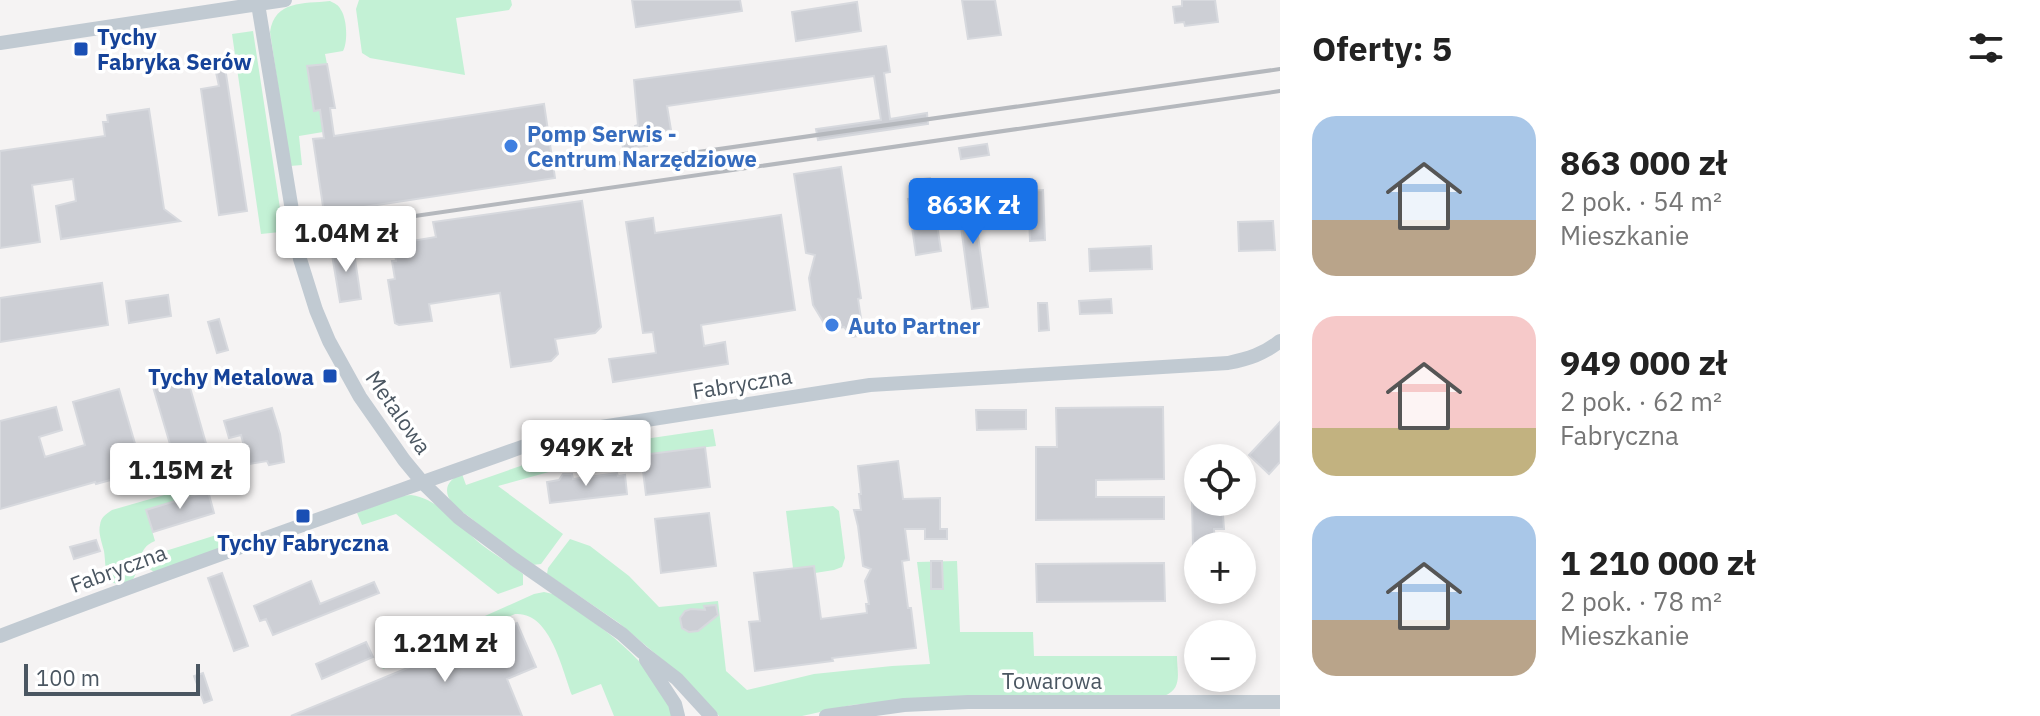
<!DOCTYPE html>
<html lang="pl">
<head>
<meta charset="utf-8">
<style>
  :root { --surface:#fff; --page:#f2f2f2; --text:#222; --muted:#767676; --accent:#1a73e8 }
  body { margin:0; font-family:"IBM Plex Sans",sans-serif; background:var(--page); color:var(--text); height:100vh; display:flex; flex-direction:column; font-size:30px; white-space:nowrap }
  * { box-sizing:border-box; margin:0 }
  p { font-size:26px; color:var(--muted) }
  .icon { flex:none; width:44px; height:44px; fill:none; stroke:currentColor; stroke-width:2; stroke-linecap:round; stroke-linejoin:round }
  .map { position:relative; flex:1; overflow:hidden }
  .sheet { display:flex; flex-direction:column; background:var(--surface); width:760px }
  .sheet>* { flex:none }
  .tools { position:absolute; left:1184px; top:444px; display:grid; gap:16px }
  .tools a { display:grid; place-items:center; width:72px; height:72px; border-radius:50%; background:var(--surface); box-shadow:0 4px 12px #0003; font-size:40px }
  .scale { position:absolute; left:24px; bottom:20px; width:176px; box-sizing:border-box; padding-left:8px; border:4px solid #4a5661; border-top:0; font-size:22px; line-height:28px; white-space:nowrap; color:#4a5661; -webkit-text-stroke:6px #fff; paint-order:stroke }
  .price { position:absolute; translate:-50% -68px; padding:0 18px; border-radius:8px; background:#fff; color:#222; font-size:26px; line-height:52px; filter:drop-shadow(0 2px 4px #0008) }
  .price::after { content:''; position:absolute; left:50%; top:48px; width:24px; height:18px; margin-left:-12px; background:inherit; clip-path:polygon(0 0,100% 0,50% 100%) }
  .price.active { background:var(--accent); color:#fff }
  ul { padding:0; list-style:none }
  li { display:flex; align-items:center; gap:24px; height:200px; padding:0 32px }
  li span { display:grid; place-items:center; flex:none; width:224px; height:160px; border-radius:24px; color:#555 }
  li>.icon { margin-inline-start:auto }
  span .icon { width:96px; height:96px; fill:#fffc; stroke-width:1 }
  li b { font-size:34px }
  h2 { display:flex; justify-content:space-between; align-items:center; height:96px; padding:0 32px; font-size:34px }
  main { display:flex; flex:1; min-height:0 }
  .map>svg:first-child { display:block }
  .green { fill:#c3f1d5 }
  .building { fill:#cdcfd5; stroke:#d7d9de; stroke-width:2 }
  .lines { fill:none; stroke-linecap:round; stroke-linejoin:round }
  .minor { stroke:#c1cad2; stroke-width:14 }
  .rail { stroke:#b5b8bd; stroke-width:4 }
  .transit-dot { fill:#1a4fb4; stroke:#fff; stroke-width:3 }
  .shop-dot { fill:#3f7fe0; stroke:#fff; stroke-width:3 }
  .labels { text-anchor:middle; dominant-baseline:central; stroke-width:7; stroke-linejoin:round; paint-order:stroke }
  .transit-label { font-size:22px; font-weight:bold; fill:#164399; stroke:#fff; text-anchor:start }
  .shop-label { font-size:22px; font-weight:bold; fill:#366cbe; stroke:#fff; text-anchor:start }
  .street-label { font-size:22px; fill:#4a5661; stroke:#fff }
</style>
</head>
<body>
<main>
<div class="map">
<svg width="1280" height="716" viewBox="0 0 1280 716">
  <rect width="100%" height="100%" fill="#f5f3f3"/>
  <!-- green -->
  <path class="green" d="M359 0H511L512 5 509 10 456 18 465 75 370 58 362 53 356 9Z
    M330 1C335 4 338 4 341 10 347 19 348 42 343 51L325 54 327 64 308 67 314 110H320L323 132 299 136 302 165 290 166 270 32C275 0 303 4 330 1Z
    M253 31 283 228 280 232 261 234 232 34Z
    M713 429 716 446 632 456 631 441Z
    M546 448 553 452 556 470 498 486 563 534 541 564 532 565C512 550 491 535 472 519 466 514 457 509 452 503 442 490 448 479 462 474L466 485 532 462 529 453Z
    M192 487 200 488 204 493 146 510 155 541C136 548 142 567 132 581 102 591 107 571 104 551 102 543 98 533 100 525 101 517 106 514 112 510Z
    M411 495C440 499 460 527 482 545 495 555 510 563 523 574V585L498 594 396 514 362 525 357 513 400 496Z
    M833 506 839 511 845 558 842 567 834 570 815 573 814 566 793 568 786 511Z
    M226 532H230L234 536 232 545 154 572 148 568 151 559 159 553Z
    M570 539 590 546 629 576 659 607 718 601 726 671 747 690 814 674 892 666 930 664 917 562 957 561 960 632H1033L1034 656H1177C1177 673 1183 689 1164 696L915 699 852 705 802 716H719L677 672 619 623 547 574 548 568Z
    M544 592 553 594C601 627 652 658 673 716H614L601 684 572 695C562 669 550 611 515 614L383 669 380 663 534 594Z"/>
  <!-- building -->
  <path class="building" d="M632 0H740L742 11 636 27Z
    M962 0H995L1001 35 968 39Z
    M1182 0H1215L1218 22 1185 26 1184 22 1175 23 1173 7 1182 6Z
    M857 2 861 31 796 41 792 12Z
    M886 46 890 72 884 73 890 119 927 113 928 124 818 140 816 129 881 120 874 76 667 106 671 130 645 134 647 146 635 147V152L624 154 621 136 636 134 635 126 638 125 634 80Z
    M224 61 247 211 219 215 201 89 219 86 214 63Z
    M327 64 335 108H330L334 136 544 104 555 178 324 213 313 139 324 138 320 110 314 111 307 66Z
    M149 109 164 209 180 221 61 239 56 206 76 201 73 179 32 185 40 242 0 248V151L105 136 103 122H108L107 115Z
    M987 144 989 155 961 159 959 148Z
    M841 167 861 298 858 299 862 325 877 323 878 333 852 337 844 327 825 330 824 323 813 305 809 278 815 255 806 253 794 174Z
    M930 178 941 251 916 255 908 199 917 198 914 180Z
    M981 189 984 213 975 215 988 307 972 309 960 219H963L959 192Z
    M1043 190 1045 240 1030 241 1028 191Z
    M582 201 601 327 595 333 555 339 558 354 551 361 511 367 500 293 429 304 432 321 399 325 395 323 388 280 395 279 392 261H396L394 244 436 237 433 222Z
    M781 215 795 310 701 325 704 346 725 342 728 364 613 382 609 359 656 353 653 332 643 333 626 222 653 218 655 233Z
    M1273 221 1275 250 1239 251 1238 222Z
    M353 246 361 299 340 302 331 249Z
    M1151 246 1152 269 1090 271 1089 249Z
    M102 283 108 325 0 342V298Z
    M168 295 171 316 129 323 126 301Z
    M1111 299 1112 313 1080 314 1079 301Z
    M1038 303H1047L1049 330 1039 331Z
    M219 319 228 350 217 353 208 322Z
    M187 377 211 461 178 471 153 387Z
    M119 389 143 471 96 484 95 482 0 509V421L56 407 62 430 39 437 45 457 85 445 73 402Z
    M1163 407 1164 479 1096 480V497H1164V519L1036 520V447H1057L1056 408Z
    M272 408 280 434 284 462 269 465 267 461 249 464 241 435 229 438 224 421Z
    M976 410H1026V429L977 430Z
    M1280 422V462L1269 474 1249 455Z
    M705 447 710 487 646 495 641 455Z
    M898 461 903 499 940 498V529H947V539H925V529H905L909 560 902 561 908 608H911L916 648 832 658 833 661 755 671 749 622 760 621 754 573 814 566 821 619 867 613 866 604H869L865 581 871 569 863 566 858 526 854 510H861L859 494H861L858 466Z
    M617 473 618 476 625 475 627 494 550 503 547 482 559 480 563 474H572L573 479Z
    M208 491 214 513 153 532 146 510Z
    M1192 502H1222L1224 529H1214L1215 546H1193Z
    M709 513 716 566 661 573 655 519Z
    M96 540 100 551 74 559 70 547Z
    M931 561H942L943 589H931Z
    M1164 563 1165 601 1037 602 1036 564Z
    M222 573 248 646 234 651 208 578Z
    M311 581 320 604 374 582 379 593 273 635 266 619 260 621 254 606Z
    M716 605 718 615 698 631 689 632 682 628 680 618 685 611 691 609 705 610 704 606Z
    M517 623 536 667 507 679 522 716H291Z
    M366 642 373 657 322 679 316 664Z
    M203 673 212 700 204 703 194 676Z"/>
  <g class="lines">
    <!-- minor -->
    <path class="minor" d="M258 4 300 259 316 310 329 341 360 397 404 460 423 483 459 518 514 559 622 634 642 652 677 679 711 716
      M0 43 285 0
      M0 636C177 568 357 506 536 442L595 428 870 385 1228 363C1248 359 1264 354 1280 341
      M646 660 675 704 678 716
      M826 716 904 705 968 702H1280"/>
    <!-- rail -->
    <path class="rail" d="M586 168 1280 69
      M339 227 1280 91"/>
  </g>
  <!-- markers -->
  <g class="transit-dot">
    <rect x="73" y="41" width="16" height="16" rx="4"/>
    <rect x="322" y="368" width="16" height="16" rx="4"/>
    <rect x="295" y="508" width="16" height="16" rx="4"/>
  </g>
  <g class="shop-dot">
    <circle cx="511" cy="146" r="8"/>
    <circle cx="832" cy="325" r="8"/>
  </g>
  <g class="labels">
    <!-- transit labels -->
    <g class="transit-label">
      <text x="97" y="36">Tychy<tspan x="97" dy="25">Fabryka Serów</tspan></text>
      <text x="314" y="376" text-anchor="end">Tychy Metalowa</text>
      <text x="303" y="542" text-anchor="middle">Tychy Fabryczna</text>
    </g>
    <!-- shop labels -->
    <g class="shop-label">
      <text x="527" y="133">Pomp Serwis -<tspan x="527" dy="25">Centrum Narzędziowe</tspan></text>
      <text x="848" y="325">Auto Partner</text>
    </g>
    <!-- street labels -->
    <g class="street-label">
      <text transform="translate(742 383) rotate(-9)">Fabryczna</text>
      <text transform="translate(399 412) rotate(55)">Metalowa</text>
      <text transform="translate(118 568) rotate(-20)">Fabryczna</text>
      <text x="1052" y="680">Towarowa</text>
    </g>
  </g>
</svg>
<div class="tools">
<a><svg class="icon" aria-label="locate" viewBox="0 0 24 24"><circle cx="12" cy="12" r="6"/><path d="M12 2v4M12 18v4M2 12h4M18 12h4"/></svg></a>
<a>+</a>
<a>−</a>
</div>
<div class="scale">100 m</div>
<b class="price active" style="left:973px;top:246px">863K zł</b>
<b class="price" style="left:346px;top:274px">1.04M zł</b>
<b class="price" style="left:586px;top:488px">949K zł</b>
<b class="price" style="left:180px;top:511px">1.15M zł</b>
<b class="price" style="left:445px;top:684px">1.21M zł</b>
</div>
<section class="sheet">
<h2>Oferty: 5<svg class="icon" aria-label="filters" viewBox="0 0 24 24"><path d="M4 7h16M4 17h16"/><circle cx="9" cy="7" r="2"/><circle cx="15" cy="17" r="2"/></svg></h2>
<ul>
<li><span style="background:linear-gradient(#a9c7e8 65%,#b9a48a 0)"><svg class="icon" aria-label="home" viewBox="0 0 24 24"><path d="M3 11l9-7 9 7M6 9v11h12V9"/></svg></span><div><b>863 000 zł</b><p>2 pok. · 54 m²</p><p>Mieszkanie</p></div></li>
<li><span style="background:linear-gradient(#f6c9c9 70%,#c2b280 0)"><svg class="icon" aria-label="home" viewBox="0 0 24 24"><path d="M3 11l9-7 9 7M6 9v11h12V9"/></svg></span><div><b>949 000 zł</b><p>2 pok. · 62 m²</p><p>Fabryczna</p></div></li>
<li><span style="background:linear-gradient(#a9c7e8 65%,#b9a48a 0)"><svg class="icon" aria-label="home" viewBox="0 0 24 24"><path d="M3 11l9-7 9 7M6 9v11h12V9"/></svg></span><div><b>1 210 000 zł</b><p>2 pok. · 78 m²</p><p>Mieszkanie</p></div></li>
</ul>
</section>
</main>
</body>
</html>
